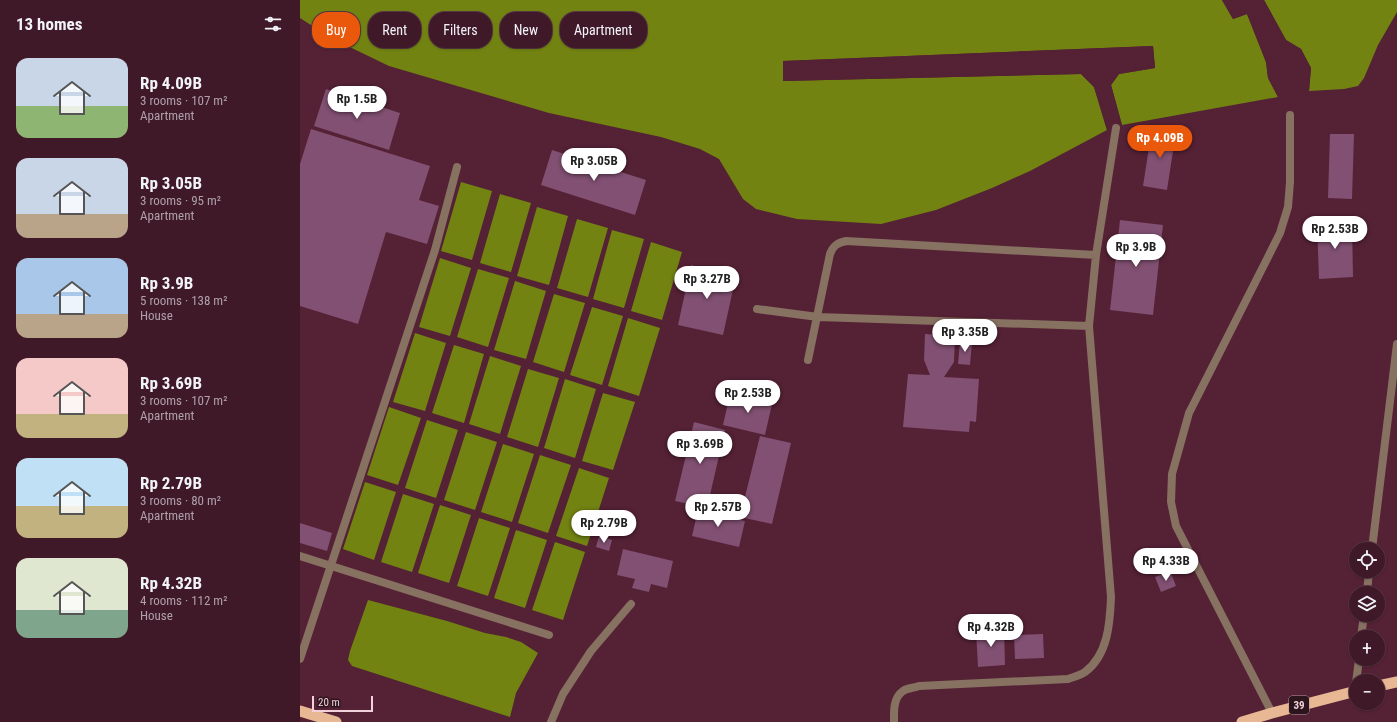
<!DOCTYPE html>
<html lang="en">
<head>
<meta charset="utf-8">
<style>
  :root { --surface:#401928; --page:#4b2634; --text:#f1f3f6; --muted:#aea0a8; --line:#593845; --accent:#ea580c }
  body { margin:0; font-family:"Roboto Condensed",sans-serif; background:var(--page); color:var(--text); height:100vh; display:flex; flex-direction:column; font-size:15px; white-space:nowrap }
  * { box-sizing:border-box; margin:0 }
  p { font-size:13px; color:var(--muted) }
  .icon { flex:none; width:22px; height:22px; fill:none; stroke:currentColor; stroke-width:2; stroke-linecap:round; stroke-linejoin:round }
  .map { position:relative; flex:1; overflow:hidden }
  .side { display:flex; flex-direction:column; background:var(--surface); width:300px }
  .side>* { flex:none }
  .banner { position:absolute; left:12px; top:12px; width:380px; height:36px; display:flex; gap:8px }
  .buttons { position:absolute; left:1049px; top:542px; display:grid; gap:8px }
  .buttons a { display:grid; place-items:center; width:36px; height:36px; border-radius:50%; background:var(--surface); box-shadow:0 1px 3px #0004,0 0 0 1px var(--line); font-size:20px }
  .scale { position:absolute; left:12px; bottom:10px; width:61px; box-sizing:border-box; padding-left:4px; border:2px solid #f3d1da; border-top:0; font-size:11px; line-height:14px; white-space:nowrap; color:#f3d1da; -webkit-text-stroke:3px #2c151d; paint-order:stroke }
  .price { position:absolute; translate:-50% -34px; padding:0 9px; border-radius:14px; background:#fff; color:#222; font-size:13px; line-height:26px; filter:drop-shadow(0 1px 2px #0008) }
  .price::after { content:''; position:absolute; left:50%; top:24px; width:12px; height:9px; margin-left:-6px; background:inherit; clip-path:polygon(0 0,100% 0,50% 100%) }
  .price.on { background:var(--accent); color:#fff }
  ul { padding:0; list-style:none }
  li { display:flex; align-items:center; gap:12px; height:100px; padding:0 16px }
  li span { display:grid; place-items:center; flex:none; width:112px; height:80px; border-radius:12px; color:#555 }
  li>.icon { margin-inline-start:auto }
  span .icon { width:48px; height:48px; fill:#fffc; stroke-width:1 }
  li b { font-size:17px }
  h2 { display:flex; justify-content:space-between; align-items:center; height:48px; padding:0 16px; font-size:17px }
  .tag { padding:0 14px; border-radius:16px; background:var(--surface); box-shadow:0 1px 3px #0004,0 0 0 1px var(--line); font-size:14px; line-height:36px }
  .tag.on { background:var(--accent); color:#fff }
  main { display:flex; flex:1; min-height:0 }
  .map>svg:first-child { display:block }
  .water { fill:#728312 }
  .pier { fill:#552135 }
  .building { fill:#815072 }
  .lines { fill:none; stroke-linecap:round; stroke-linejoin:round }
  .service { stroke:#877161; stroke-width:8 }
  .trunk { stroke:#e7b893; stroke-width:11 }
  .labels { text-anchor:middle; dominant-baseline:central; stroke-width:3; stroke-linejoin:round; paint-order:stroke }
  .shield { fill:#2c151d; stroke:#b799a1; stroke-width:1 }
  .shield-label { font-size:11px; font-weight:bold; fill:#f3d1da }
</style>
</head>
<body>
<main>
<section class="side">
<h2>13 homes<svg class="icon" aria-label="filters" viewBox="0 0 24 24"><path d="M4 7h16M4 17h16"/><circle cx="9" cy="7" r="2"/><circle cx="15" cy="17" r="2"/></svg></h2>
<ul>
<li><span style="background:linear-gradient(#c9d6e8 60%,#8fb573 0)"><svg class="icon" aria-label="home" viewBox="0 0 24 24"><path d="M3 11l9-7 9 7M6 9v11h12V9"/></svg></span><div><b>Rp 4.09B</b><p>3 rooms · 107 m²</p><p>Apartment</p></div></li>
<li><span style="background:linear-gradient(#c9d6e8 70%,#b9a48a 0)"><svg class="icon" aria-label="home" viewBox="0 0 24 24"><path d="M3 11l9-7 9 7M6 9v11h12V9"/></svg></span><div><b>Rp 3.05B</b><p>3 rooms · 95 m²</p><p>Apartment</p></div></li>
<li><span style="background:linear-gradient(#a9c7e8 70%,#b9a48a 0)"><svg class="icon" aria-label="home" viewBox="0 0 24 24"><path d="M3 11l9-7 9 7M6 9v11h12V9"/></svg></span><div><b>Rp 3.9B</b><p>5 rooms · 138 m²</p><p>House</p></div></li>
<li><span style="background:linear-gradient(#f6c9c9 70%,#c2b280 0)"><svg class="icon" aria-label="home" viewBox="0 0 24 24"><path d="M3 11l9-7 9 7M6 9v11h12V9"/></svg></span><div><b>Rp 3.69B</b><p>3 rooms · 107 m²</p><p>Apartment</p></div></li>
<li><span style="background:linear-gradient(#bfe0f5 60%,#c2b280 0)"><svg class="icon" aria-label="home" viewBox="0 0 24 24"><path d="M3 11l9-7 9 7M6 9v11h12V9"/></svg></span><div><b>Rp 2.79B</b><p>3 rooms · 80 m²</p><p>Apartment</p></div></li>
<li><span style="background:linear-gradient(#dfe7d0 65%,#7fa58c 0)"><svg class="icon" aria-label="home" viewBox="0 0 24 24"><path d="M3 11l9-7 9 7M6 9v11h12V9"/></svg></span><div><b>Rp 4.32B</b><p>4 rooms · 112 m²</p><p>House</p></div></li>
</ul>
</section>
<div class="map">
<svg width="1097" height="722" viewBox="0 0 1097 722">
  <rect width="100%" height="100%" fill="#552135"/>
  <!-- water -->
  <path class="water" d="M0 0H922L933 19 947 14 966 62 968 78 978 97 822 125 811 85 819 74 855 68 853 46 483 61V81L781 74 794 87 807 130 730 171 692 188 636 210 581 224 497 219 456 209 443 199 419 159 400 149 361 137 249 113 89 66 31 38 0 18Z
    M964 0H1097V12L1078 45 1064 78 1058 86 1044 89 1009 91 1011 68 1001 49 986 40Z
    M161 182 192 191 172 260 141 251Z
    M200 194 231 203 211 272 180 263Z
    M237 207 268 216 249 285 217 276Z
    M277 219 308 228 288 297 257 288Z
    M312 230 344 239 324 308 293 299Z
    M351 242 382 252 362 320 331 311Z
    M140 258 171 268 150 336 119 327Z
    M178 269 209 278 188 347 157 337Z
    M215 281 246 291 226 359 194 350Z
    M254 294 285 303 264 372 233 362Z
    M292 307 323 316 302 385 270 375Z
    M328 318 360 328 339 396 308 386Z
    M115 333 146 343 125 411 93 402Z
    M154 345 184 354 164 423 132 413Z
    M190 356 221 366 200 434 169 424Z
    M228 369 259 378 238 447 207 437Z
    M265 379 296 389 275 458 244 448Z
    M303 393 335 402 313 470 282 461Z
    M89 407 121 418 98 485 67 475Z
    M127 420 158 430 136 498 105 488Z
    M166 432 197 442 175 510 144 500Z
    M203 444 234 454 212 522 181 512Z
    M240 455 271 465 248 533 218 523Z
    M279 468 309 478 287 546 256 536Z
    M65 482 96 492 74 560 43 549Z
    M103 494 134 504 112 572 81 562Z
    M140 505 171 515 149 583 118 573Z
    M179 518 210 528 188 596 157 586Z
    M216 530 247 540 225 608 194 598Z
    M255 542 285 552 263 620 232 610Z
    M68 600 147 621 185 633 206 637 221 642 238 653 216 693 210 717 52 666 48 660 50 651Z"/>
  <!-- pier -->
  <path class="pier" d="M922 0H925L934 17 947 12H949L968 62 970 78 980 97H978L968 78 966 62 947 14 933 19Z
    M962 0H964L986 40 1001 49 1011 68 1009 91H1007L1009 69 1000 50 984 41Z
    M853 46 855 68 819 74 811 85 822 125 821 126 810 85 818 72 853 66 851 48 485 63V79L781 72 796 86 809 130H807L794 87 781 74 483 81V61Z"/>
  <!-- building -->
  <path class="building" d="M26 89 100 113 89 150 14 126Z
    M852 128 876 132 867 190 843 186Z
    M11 129 130 166 119 200 139 206 127 244 86 232 58 324 0 306V164Z
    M1030 134H1054L1052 199 1028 198Z
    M252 150 346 180 335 215 241 185Z
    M820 220 863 225 853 315 810 310Z
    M1052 222 1053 277 1019 279 1017 223Z
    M391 265 436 276 423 335 378 325Z
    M625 334 655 336 654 362 644 377 679 379 676 422 670 421 669 432 603 427 608 374 630 375 624 360Z
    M660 341 672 342 670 365 658 364Z
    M430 394 472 404 465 435 423 425Z
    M394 422 425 430 407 508 375 501Z
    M460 436 491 443 472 524 440 517Z
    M398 510 445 521 439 547 392 536Z
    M0 523 32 533 27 551 0 543Z
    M299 536 312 540 309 551 296 547Z
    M323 549 373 561 367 588 351 584 349 592 332 588 335 579 317 575Z
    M870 571 876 586 861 592 855 577Z
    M704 629 705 665 678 667 676 630Z
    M743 634 744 658 715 659 714 635Z"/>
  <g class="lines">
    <!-- service -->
    <path class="service" d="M796 255 816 128
      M457 309 518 317 789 326
      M508 360 530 254C533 246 537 243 546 241L796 255 789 326 811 597C810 623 808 655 785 672 781 675 773 677 768 679L619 686C614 688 607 688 603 691 593 698 594 711 594 722
      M1072 549 1097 344
      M0 556 249 635
      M1067 593 1069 571
      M1061 637 1064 615
      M0 659 135 250 157 167
      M1055 691 1059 659
      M972 713 876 526 871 502 872 474 889 413 967 259 980 233 988 207 990 182V115
      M251 722 263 694 291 651 331 604"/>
    <!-- trunk -->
    <path class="trunk" d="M1078 686 1097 682
      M0 711 36 722
      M942 722 972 713 1056 691"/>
  </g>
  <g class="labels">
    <!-- shield labels -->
    <rect class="shield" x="989" y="696" width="20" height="18" rx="3"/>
    <g class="shield-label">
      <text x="999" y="705">39</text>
    </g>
  </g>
</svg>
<div class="buttons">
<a><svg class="icon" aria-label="locate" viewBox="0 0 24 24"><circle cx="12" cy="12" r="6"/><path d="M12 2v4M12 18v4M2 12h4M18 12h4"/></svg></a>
<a><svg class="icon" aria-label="layers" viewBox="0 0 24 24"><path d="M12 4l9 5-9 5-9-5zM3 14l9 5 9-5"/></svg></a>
<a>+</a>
<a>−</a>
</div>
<div class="scale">20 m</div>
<b class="price" style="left:57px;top:120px">Rp 1.5B</b>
<b class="price on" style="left:860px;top:159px">Rp 4.09B</b>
<b class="price" style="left:294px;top:182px">Rp 3.05B</b>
<b class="price" style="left:1035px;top:250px">Rp 2.53B</b>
<b class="price" style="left:836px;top:268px">Rp 3.9B</b>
<b class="price" style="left:407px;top:300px">Rp 3.27B</b>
<b class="price" style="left:665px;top:353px">Rp 3.35B</b>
<b class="price" style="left:448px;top:414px">Rp 2.53B</b>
<b class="price" style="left:400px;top:465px">Rp 3.69B</b>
<b class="price" style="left:418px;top:528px">Rp 2.57B</b>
<b class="price" style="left:304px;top:544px">Rp 2.79B</b>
<b class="price" style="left:866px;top:582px">Rp 4.33B</b>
<b class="price" style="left:691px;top:648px">Rp 4.32B</b>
<div class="banner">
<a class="tag on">Buy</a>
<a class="tag">Rent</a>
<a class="tag">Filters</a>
<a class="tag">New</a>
<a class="tag">Apartment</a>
</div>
</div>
</main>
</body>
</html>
